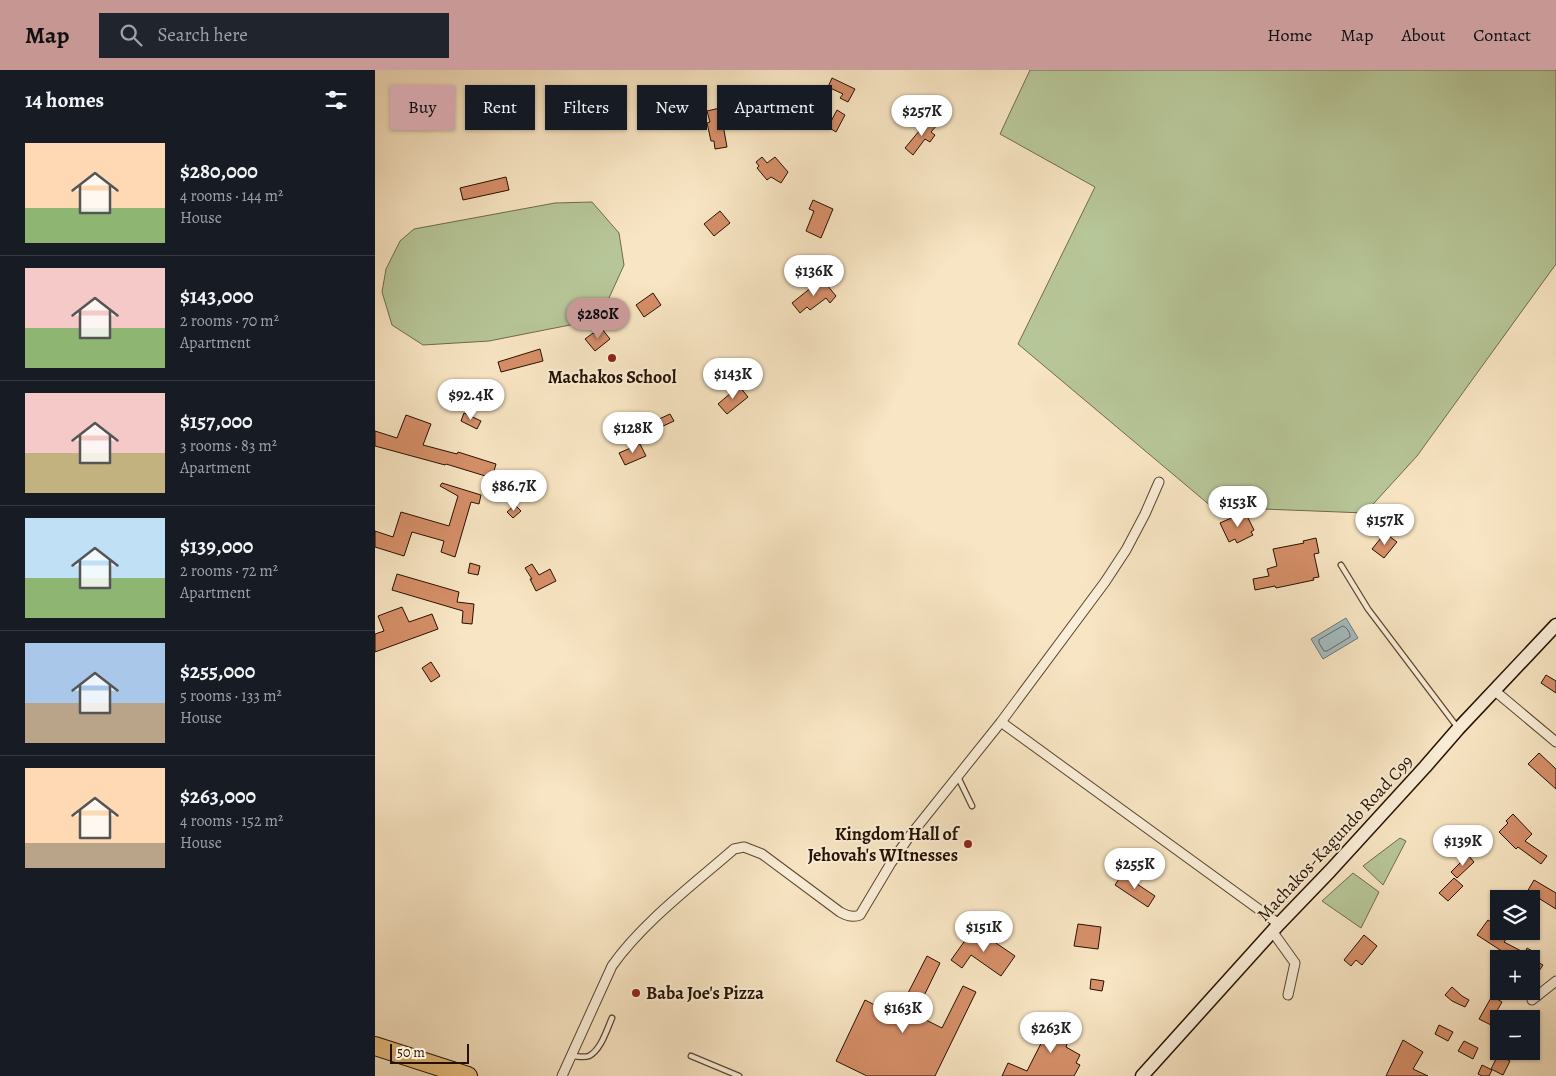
<!DOCTYPE html>
<html lang="en">
<head>
<meta charset="utf-8">
<style>
  :root { --surface:#171b24; --page:#20242c; --text:#f1f3f6; --muted:#9ea1a6; --line:#363941; --accent:#c59692 }
  body { margin:0; font-family:Alegreya,serif; background:var(--page); color:var(--text); height:100vh; display:flex; flex-direction:column; font-size:19px; white-space:nowrap }
  * { box-sizing:border-box; margin:0 }
  p { font-size:16px; color:var(--muted) }
  .icon { flex:none; width:28px; height:28px; fill:none; stroke:currentColor; stroke-width:2; stroke-linecap:round; stroke-linejoin:round }
  .map { position:relative; flex:1; overflow:hidden }
  .sheet { display:flex; flex-direction:column; background:var(--surface); width:375px }
  .sheet>* { flex:none }
  .guide { position:absolute; left:15px; top:15px; width:475px; height:45px; display:flex; gap:10px }
  .controls { position:absolute; left:1115px; top:820px; display:grid; gap:10px }
  .controls a { display:grid; place-items:center; width:50px; height:50px; border-radius:0px; background:var(--surface); box-shadow:0 1px 4px #0004; font-size:25px }
  .scale { position:absolute; left:15px; bottom:12px; width:79px; box-sizing:border-box; padding-left:5px; border:2px solid #261000; border-top:0; font-size:14px; line-height:18px; white-space:nowrap; color:#261000; -webkit-text-stroke:4px #faeed8; paint-order:stroke }
  .price { position:absolute; translate:-50% -42px; padding:0 11px; border-radius:18px; background:#fff; color:#222; font-size:16px; line-height:32px; filter:drop-shadow(0 1px 2px #0008) }
  .price::after { content:''; position:absolute; left:50%; top:30px; width:15px; height:11px; margin-left:-8px; background:inherit; clip-path:polygon(0 0,100% 0,50% 100%) }
  .price.active { background:var(--accent); color:#111 }
  ul { padding:0; list-style:none }
  li { display:flex; align-items:center; gap:15px; height:125px; padding:0 25px }
  li+li { border-top:1px solid var(--line) }
  li span { display:grid; place-items:center; flex:none; width:140px; height:100px; border-radius:0px; color:#555 }
  li>.icon { margin-inline-start:auto }
  span .icon { width:60px; height:60px; fill:#fffc; stroke-width:1 }
  li b { font-size:21px }
  h2 { display:flex; justify-content:space-between; align-items:center; height:60px; padding:0 25px; font-size:21px }
  .tag { padding:0 18px; border-radius:0px; background:var(--surface); box-shadow:0 1px 4px #0004; font-size:18px; line-height:45px }
  .tag.active { background:var(--accent); color:#111 }
  header { display:flex; align-items:center; gap:30px; box-sizing:border-box; height:70px; padding:0 25px; background:var(--accent); color:#111 }
  header strong { font-size:24px }
  nav { display:flex; gap:28px; margin-inline-start:auto; font-size:18px }
  .search { width:350px; height:45px; background:var(--page); display:flex; align-items:center; gap:12px; box-sizing:border-box; padding:0 18px; border-radius:0px; color:var(--muted); font-size:19px }
  main { display:flex; flex:1; min-height:0 }
  .map>svg:first-child { display:block }
  .green { fill:#b7c698; stroke:#6e6b4c }
  .water { fill:#a3bcbf; stroke:#717773 }
  .lines { fill:none; stroke-linecap:round; stroke-linejoin:round }
  .shore { stroke:#646660; stroke-width:1 }
  .building { fill:#d68f69; stroke:#261000 }
  .lane-casing { stroke:#5a4531; stroke-width:7 }
  .street-casing { stroke:#5a4531; stroke-width:11 }
  .secondary-casing { stroke:#261000; stroke-width:15 }
  .highway-casing { stroke:#261000; stroke-width:20 }
  .lane { stroke:#faeed8; stroke-width:4.5 }
  .street { stroke:#faeed8; stroke-width:9 }
  .secondary { stroke:#faeed8; stroke-width:12 }
  .highway { stroke:#ecc282; stroke-width:18 }
  .poi-dot { fill:#8f2418; stroke:#faeed8; stroke-width:2 }
  .labels { text-anchor:middle; dominant-baseline:central; stroke-width:4; stroke-linejoin:round; paint-order:stroke }
  .poi-label { font-size:18px; font-weight:bold; fill:#261000; stroke:#faeed8 }
  .street-label { font-size:18px; fill:#261000; stroke:#faeed8 }
</style>
</head>
<body>
<header>
<strong>Map</strong>
<div class="search"><svg class="icon" aria-label="search" viewBox="0 0 24 24"><circle cx="10" cy="10" r="6"/><path d="M15 15l6 6"/></svg>Search here</div>
<nav><a>Home</a><a>Map</a><a>About</a><a>Contact</a></nav>
</header>
<main>
<section class="sheet">
<h2>14 homes<svg class="icon" aria-label="filters" viewBox="0 0 24 24"><path d="M4 7h16M4 17h16"/><circle cx="9" cy="7" r="2"/><circle cx="15" cy="17" r="2"/></svg></h2>
<ul>
<li><span style="background:linear-gradient(#ffd9b3 65%,#8fb573 0)"><svg class="icon" aria-label="home" viewBox="0 0 24 24"><path d="M3 11l9-7 9 7M6 9v11h12V9"/></svg></span><div><b>$280,000</b><p>4 rooms · 144 m²</p><p>House</p></div></li>
<li><span style="background:linear-gradient(#f6c9c9 60%,#8fb573 0)"><svg class="icon" aria-label="home" viewBox="0 0 24 24"><path d="M3 11l9-7 9 7M6 9v11h12V9"/></svg></span><div><b>$143,000</b><p>2 rooms · 70 m²</p><p>Apartment</p></div></li>
<li><span style="background:linear-gradient(#f6c9c9 60%,#c2b280 0)"><svg class="icon" aria-label="home" viewBox="0 0 24 24"><path d="M3 11l9-7 9 7M6 9v11h12V9"/></svg></span><div><b>$157,000</b><p>3 rooms · 83 m²</p><p>Apartment</p></div></li>
<li><span style="background:linear-gradient(#bfe0f5 60%,#8fb573 0)"><svg class="icon" aria-label="home" viewBox="0 0 24 24"><path d="M3 11l9-7 9 7M6 9v11h12V9"/></svg></span><div><b>$139,000</b><p>2 rooms · 72 m²</p><p>Apartment</p></div></li>
<li><span style="background:linear-gradient(#a9c7e8 60%,#b9a48a 0)"><svg class="icon" aria-label="home" viewBox="0 0 24 24"><path d="M3 11l9-7 9 7M6 9v11h12V9"/></svg></span><div><b>$255,000</b><p>5 rooms · 133 m²</p><p>House</p></div></li>
<li><span style="background:linear-gradient(#ffd9b3 75%,#b9a48a 0)"><svg class="icon" aria-label="home" viewBox="0 0 24 24"><path d="M3 11l9-7 9 7M6 9v11h12V9"/></svg></span><div><b>$263,000</b><p>4 rooms · 152 m²</p><p>House</p></div></li>
</ul>
</section>
<div class="map">
<svg width="1181" height="1006" viewBox="0 0 1181 1006">
  <rect width="100%" height="100%" fill="#f8e5c3"/>
  <filter id="stains"><feTurbulence type="fractalNoise" baseFrequency=".004" numOctaves="4"/><feColorMatrix values="0 0 0 0 .2 0 0 0 0 .09 0 0 0 0 .02 0 0 0 .5 -.17"/></filter>
  <radialGradient id="worn" r=".72"><stop offset=".6" stop-color="#630" stop-opacity="0"/><stop offset="1" stop-color="#630" stop-opacity=".3"/></radialGradient>
  <!-- green -->
  <path class="green" d="M655 0H1181V194L1042 386 990 443 837 437 643 274 720 117 625 64Z
    M217 132 244 163 249 195 234 228 200 254 114 271 48 275 17 255 7 222 11 199 25 171 39 159 180 133Z
    M1025 768 1031 771 1008 815 988 796Z
    M978 803 1004 822 986 858 947 831Z"/>
  <!-- water -->
  <path class="water" d="M971 548 983 568 948 589 936 569Z"/>
  <g class="lines">
    <!-- shore -->
    <path class="shore" d="M968 556C972 557 976 564 975 567L952 581H949L944 573V570Z"/>
  </g>
  <!-- building -->
  <path class="building" d="M457 8 480 19 473 32 465 28 468 24 453 17Z
    M423 33 430 42 416 52 409 44Z
    M345 38 352 77 340 79 339 71H336L332 53 335 52 332 41Z
    M462 40 470 45 461 62 453 57Z
    M554 49 562 55 556 62 560 65 555 72 550 69 538 85 530 78Z
    M387 87 392 93 400 87 413 102 406 113 396 107 392 110 382 98 384 96 381 92Z
    M131 107 134 120 88 130 85 118Z
    M438 130 458 139 446 168 431 161 439 141 434 139Z
    M345 141 355 153 339 166 329 154Z
    M447 209 461 226 455 233 451 228 435 240 432 237 425 243 417 233Z
    M278 223 286 235 269 247 261 235Z
    M227 259 235 269 220 281 210 269 218 263 220 265Z
    M165 279 168 291 126 302 123 292Z
    M364 316 373 327 352 344 343 334Z
    M89 343 106 351 102 359 86 351Z
    M295 344 299 351 286 357 282 350Z
    M31 345 56 354 48 375 82 384 83 382 121 394 117 408 71 394 70 395 0 376V361L22 368Z
    M265 374 271 386 250 395 244 383Z
    M67 413 106 425 104 434 96 432 80 487 66 482 69 471 37 462 29 486 0 477V461L18 467 26 442 74 456 83 426 65 416Z
    M140 435 146 441 138 448 132 442Z
    M870 442 879 460 876 462 878 465 862 473 860 469 854 472 845 453Z
    M1010 463 1022 472 1009 488 997 479Z
    M941 468 944 483 939 484 944 507 938 508 939 510 901 518 900 516 880 520 878 509 894 506 892 499 902 496 898 479 929 473 928 471Z
    M95 493 105 496 103 505 93 503Z
    M157 494 164 505 175 499 181 511 161 521 155 509H157L150 498Z
    M22 504 84 522 82 532 99 534 97 554 87 553 88 541 17 520Z
    M27 537 34 552 57 544 63 559 0 582V564L9 561 3 546Z
    M56 592 65 606 56 612 47 598Z
    M1171 605 1181 611V623L1166 613Z
    M1164 683 1181 699V719L1153 694Z
    M1138 744 1157 764 1150 771 1172 786 1166 794 1143 777 1141 779 1124 762 1133 753 1131 751Z
    M1093 785 1099 792 1082 808 1076 802Z
    M747 804 780 826 773 837 740 815Z
    M1079 808 1088 816 1073 831 1064 823Z
    M1159 810 1181 823V839L1165 829 1163 833 1156 828 1158 825 1152 822Z
    M1113 850 1121 855 1117 860 1131 869 1129 872 1150 883 1152 878 1159 882 1157 886 1163 889H1157L1168 895 1162 904 1156 900V889H1139L1102 865Z
    M703 854 726 857 723 879 699 876Z
    M599 858 640 886 626 906 596 885 587 898 576 890Z
    M989 865 1002 876 987 895 981 890 976 896 969 890Z
    M552 886 565 893 544 936 549 938 545 947 567 958 588 916 601 922 560 1006H492L461 991 490 930 523 947 532 928 531 927Z
    M716 909 729 911 727 921 715 919Z
    M1077 917 1087 926 1094 930 1090 937 1077 931 1070 925Z
    M1117 926 1127 932 1119 946 1120 947 1116 955 1104 949Z
    M681 944 700 954 690 973 692 974 691 977 705 985 701 993 705 995 699 1006H627L633 993 652 1001Z
    M1064 955 1078 962 1073 971 1060 964Z
    M1028 970 1048 982 1038 999 1053 1006H1011Z
    M1089 971 1103 978 1098 989 1083 981Z
    M1123 985 1135 991 1128 1005 1116 999Z
    M1107 995 1117 1000 1114 1006H1107L1103 1004Z"/>
  <g class="lines">
    <!-- lane casing -->
    <g class="lane-casing">
      <path id="lane" d="M966 495 993 539 1083 658
        M583 707 597 736
        M197 986C202 986 209 988 214 986 226 980 232 959 237 948
        M316 986 364 1006"/>
    </g>
    <!-- street casing -->
    <g class="street-casing">
      <path id="street" d="M1120 621 1181 672
        M626 652 904 854
        M897 861 920 893 913 925
        M1157 930 1181 911
        M187 1006 237 896C268 852 319 814 359 779L369 777 387 784 465 842C472 846 478 848 485 845L516 793 534 767 626 652 730 512 751 480 770 444 784 412"/>
    </g>
    <!-- secondary casing -->
    <g class="secondary-casing">
      <path id="secondary" d="M767 1006 904 854 955 801 1050 697 1083 659 1181 555"/>
    </g>
    <!-- highway casing -->
    <g class="highway-casing">
      <path id="highway" d="M0 976 93 1006"/>
    </g>
    <!-- lane -->
    <use href="#lane" class="lane"/>
    <!-- street -->
    <use href="#street" class="street"/>
    <!-- secondary -->
    <use href="#secondary" class="secondary"/>
    <!-- highway -->
    <use href="#highway" class="highway"/>
  </g>
  <!-- markers -->
  <g class="poi-dot">
    <circle cx="237" cy="288" r="5"/>
    <circle cx="593" cy="774" r="5"/>
    <circle cx="261" cy="923" r="5"/>
  </g>
  <g class="labels">
    <!-- poi labels -->
    <g class="poi-label">
      <text x="237" y="307">Machakos School</text>
      <text x="583" y="764" text-anchor="end">Kingdom Hall of<tspan x="583" dy="21">Jehovah's WItnesses</tspan></text>
      <text x="271" y="923" text-anchor="start">Baba Joe's Pizza</text>
    </g>
    <!-- street labels -->
    <g class="street-label">
      <text transform="translate(960 768) rotate(-47)">Machakos-Kagundo Road C99</text>
    </g>
  </g>
  <rect width="100%" height="100%" filter="url(#stains)"/>
  <rect width="100%" height="100%" fill="url(#worn)"/>
</svg>
<div class="controls">
<a><svg class="icon" aria-label="layers" viewBox="0 0 24 24"><path d="M12 4l9 5-9 5-9-5zM3 14l9 5 9-5"/></svg></a>
<a>+</a>
<a>−</a>
</div>
<div class="scale">50 m</div>
<b class="price" style="left:547px;top:67px">$257K</b>
<b class="price" style="left:439px;top:227px">$136K</b>
<b class="price active" style="left:223px;top:270px">$280K</b>
<b class="price" style="left:358px;top:330px">$143K</b>
<b class="price" style="left:96px;top:351px">$92.4K</b>
<b class="price" style="left:258px;top:384px">$128K</b>
<b class="price" style="left:139px;top:442px">$86.7K</b>
<b class="price" style="left:863px;top:458px">$153K</b>
<b class="price" style="left:1010px;top:476px">$157K</b>
<b class="price" style="left:1088px;top:797px">$139K</b>
<b class="price" style="left:760px;top:820px">$255K</b>
<b class="price" style="left:609px;top:883px">$151K</b>
<b class="price" style="left:528px;top:964px">$163K</b>
<b class="price" style="left:676px;top:984px">$263K</b>
<div class="guide">
<a class="tag active">Buy</a>
<a class="tag">Rent</a>
<a class="tag">Filters</a>
<a class="tag">New</a>
<a class="tag">Apartment</a>
</div>
</div>
</main>
</body>
</html>
